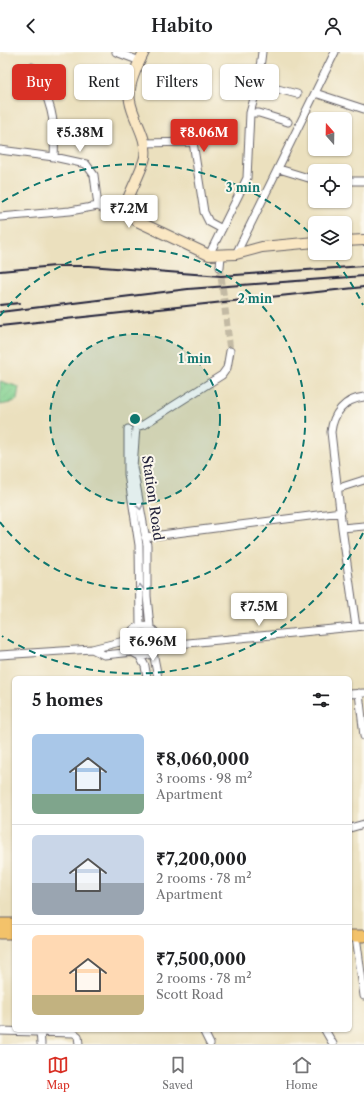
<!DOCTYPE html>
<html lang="en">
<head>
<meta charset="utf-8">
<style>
  :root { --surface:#fff; --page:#f2f2f2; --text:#202124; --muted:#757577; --line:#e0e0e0; --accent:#d93025 }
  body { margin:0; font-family:"Libre Caslon Text",serif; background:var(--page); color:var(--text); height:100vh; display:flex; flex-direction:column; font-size:15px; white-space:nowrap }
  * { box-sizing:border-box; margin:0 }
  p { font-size:13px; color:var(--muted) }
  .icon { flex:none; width:22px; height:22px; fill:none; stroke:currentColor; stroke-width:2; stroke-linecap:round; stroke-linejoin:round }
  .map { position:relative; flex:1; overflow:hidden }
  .drawer { position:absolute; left:12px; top:624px; width:340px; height:356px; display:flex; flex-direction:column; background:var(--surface); border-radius:6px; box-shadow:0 1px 3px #0004 }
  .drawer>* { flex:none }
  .guide { position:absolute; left:12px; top:12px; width:340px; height:36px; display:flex; gap:8px }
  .needle { width:26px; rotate:340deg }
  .fabs { position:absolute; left:308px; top:60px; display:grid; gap:8px }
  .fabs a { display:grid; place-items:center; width:44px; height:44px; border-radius:6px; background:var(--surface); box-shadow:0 1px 3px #0004; font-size:20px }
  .price { position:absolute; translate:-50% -34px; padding:0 9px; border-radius:4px; background:#fff; color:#222; font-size:13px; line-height:26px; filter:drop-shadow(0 1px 2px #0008) }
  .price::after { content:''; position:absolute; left:50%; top:24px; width:12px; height:9px; margin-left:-6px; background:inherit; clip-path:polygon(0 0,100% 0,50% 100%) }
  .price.current { background:var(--accent); color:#fff }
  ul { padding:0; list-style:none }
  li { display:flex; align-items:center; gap:12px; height:100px; padding:0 20px }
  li+li { border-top:1px solid var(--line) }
  li span { display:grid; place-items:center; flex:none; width:112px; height:80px; border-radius:6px; color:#555 }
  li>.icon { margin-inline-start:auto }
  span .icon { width:48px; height:48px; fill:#fffc; stroke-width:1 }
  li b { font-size:17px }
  h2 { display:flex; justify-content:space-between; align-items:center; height:48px; padding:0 20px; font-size:17px }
  .pill { padding:0 14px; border-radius:6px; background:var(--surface); box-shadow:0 1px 3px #0004; font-size:14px; line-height:36px }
  .pill.current { background:var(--accent); color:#fff }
  header { display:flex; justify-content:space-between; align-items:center; height:52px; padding:0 20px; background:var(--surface); font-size:18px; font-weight:600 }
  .menu { display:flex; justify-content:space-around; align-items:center; height:56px; border-top:1px solid var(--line); background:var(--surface); font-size:11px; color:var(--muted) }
  .menu a { display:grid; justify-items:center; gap:2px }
  .menu .current { color:var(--accent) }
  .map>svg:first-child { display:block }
  .garden { fill:url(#garden-furrows); stroke:#527965 }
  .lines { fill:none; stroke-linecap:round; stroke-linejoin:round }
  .street-tunnel { stroke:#c3baa4; stroke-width:7; stroke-dasharray:7 3.5; stroke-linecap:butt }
  .street-casing { stroke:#686469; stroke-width:9 }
  .secondary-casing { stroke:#686469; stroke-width:12 }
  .primary-casing { stroke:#686469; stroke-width:13 }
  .street { stroke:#fff; stroke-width:7 }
  .secondary { stroke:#fae7c3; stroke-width:10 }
  .primary { stroke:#f3c26a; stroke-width:11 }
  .rail { stroke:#22223b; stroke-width:2 }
  .oneway { stroke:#9c9ca7 }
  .ring { fill:none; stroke:#0f766e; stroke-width:2; stroke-dasharray:7 5 }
  .labels { text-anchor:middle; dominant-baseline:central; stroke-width:4; stroke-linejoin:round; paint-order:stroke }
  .street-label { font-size:14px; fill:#22223b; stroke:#fbf7ec }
  .centre { fill:#0f766e; stroke:#fbf7ec; stroke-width:2 }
  .ring-label { font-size:12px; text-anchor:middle; font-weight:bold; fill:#0f766e; stroke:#fbf7ec; stroke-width:4; stroke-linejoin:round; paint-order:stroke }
</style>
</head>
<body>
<header><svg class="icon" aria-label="back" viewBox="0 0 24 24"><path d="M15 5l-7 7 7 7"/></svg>Habito<svg class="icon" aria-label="person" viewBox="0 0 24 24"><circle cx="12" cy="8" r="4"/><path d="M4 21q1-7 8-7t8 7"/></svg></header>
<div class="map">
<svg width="364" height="992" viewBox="0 0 364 992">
  <defs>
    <pattern id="garden-furrows" width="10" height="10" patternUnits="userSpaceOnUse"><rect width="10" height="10" fill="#82d08f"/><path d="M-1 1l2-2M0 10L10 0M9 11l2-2" fill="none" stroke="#70b27c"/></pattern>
  </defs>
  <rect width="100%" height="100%" fill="#fbf7ec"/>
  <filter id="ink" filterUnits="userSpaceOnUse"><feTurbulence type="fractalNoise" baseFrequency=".025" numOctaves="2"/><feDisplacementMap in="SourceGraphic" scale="8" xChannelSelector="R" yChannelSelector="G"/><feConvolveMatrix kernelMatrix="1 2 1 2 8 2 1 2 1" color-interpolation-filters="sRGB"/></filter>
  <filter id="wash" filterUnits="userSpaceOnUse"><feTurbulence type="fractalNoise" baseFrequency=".012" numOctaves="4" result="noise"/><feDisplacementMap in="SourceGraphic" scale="16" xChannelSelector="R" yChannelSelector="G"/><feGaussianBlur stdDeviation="0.9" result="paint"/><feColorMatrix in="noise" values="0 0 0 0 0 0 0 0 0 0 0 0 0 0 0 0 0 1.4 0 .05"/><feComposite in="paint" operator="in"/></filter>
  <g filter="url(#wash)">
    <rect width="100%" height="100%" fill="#ebe0be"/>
    <!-- garden -->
    <path class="garden" d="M0 329 19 335 17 348 10 351 0 353Z"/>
  </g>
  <g filter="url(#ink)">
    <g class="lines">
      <!-- street-tunnel -->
      <path class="street-tunnel" d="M220 215 230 299"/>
      <!-- street casing -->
      <g class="street-casing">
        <path id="street" d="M116 0 140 9
          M32 15C51 48 56 67 54 105
          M258 32 297 42
          M315 41 364 57
          M250 61H259L288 70
          M144 91 193 90 204 160 209 170 222 177
          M0 98 54 105 86 112 94 123 98 154 104 157 125 160
          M279 117 315 128
          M345 129H364
          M0 165 70 159 98 154
          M236 202 335 0
          M209 203 247 126 250 61 258 32 262 0
          M220 215 221 204
          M128 377V422L139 493 140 574
          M339 436 364 428
          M342 476 364 474
          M145 485 341 460
          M128 589a15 15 0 1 1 30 0a15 15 0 1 1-30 0Z
          M150 575 147 544V493L133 415 136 375 143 373 222 323 227 316 230 299
          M356 575 342 476 331 380C333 362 344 347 364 345
          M128 588 92 597 104 603 134 600
          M157 594 364 574
          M153 600 158 626
          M0 603 92 597
          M139 603 145 614 147 626
          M359 641 364 684
          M350 642 364 641
          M350 776 364 772
          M356 884 364 944
          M40 978 41 992
          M203 978 210 992
          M325 978 333 992
          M0 979 74 981 78 984 79 992"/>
      </g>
      <!-- secondary casing -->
      <g class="secondary-casing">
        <path id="secondary" d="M144 0C137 14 127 34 130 49 133 68 148 85 145 105 143 117 123 152 125 159 127 164 133 167 137 169L209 203 236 202 262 195 315 190
          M345 189 364 188"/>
      </g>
      <!-- primary casing -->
      <g class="primary-casing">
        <path id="primary" d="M0 872H14
          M0 881H14
          M350 884H364"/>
      </g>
      <!-- street -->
      <use href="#street" class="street"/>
      <!-- secondary -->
      <use href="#secondary" class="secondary"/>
      <!-- primary -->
      <use href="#primary" class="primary"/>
      <!-- rail -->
      <path class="rail" d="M0 219 55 214H89L221 224 364 214
        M0 253 20 251
        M0 260 188 237 364 224
        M0 274 364 235"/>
    </g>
    <!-- one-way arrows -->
    <defs><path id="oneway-chevron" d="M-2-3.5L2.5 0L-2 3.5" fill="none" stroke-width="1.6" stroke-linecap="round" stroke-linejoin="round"/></defs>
    <g class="oneway">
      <use href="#oneway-chevron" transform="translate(140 455) rotate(80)"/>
      <use href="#oneway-chevron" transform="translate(140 535) rotate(-91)"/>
    </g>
  </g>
  <!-- distance rings -->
  <circle cx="135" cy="367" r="85" fill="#0f766e" fill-opacity=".12"/>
  <g class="ring">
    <circle cx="135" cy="367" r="85"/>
    <path d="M0 264A170 170 0 1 1 0 470"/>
    <path d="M363 481A255 255 0 0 1 2 584M2 150A255 255 0 0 1 314 185M329 201A255 255 0 0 1 363 253"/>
  </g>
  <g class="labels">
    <!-- street labels -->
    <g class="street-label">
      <text transform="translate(153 446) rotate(82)">Station Road</text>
    </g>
  </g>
  <circle cx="135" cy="367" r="6" class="centre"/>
  <g class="ring-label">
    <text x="243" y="140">3 min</text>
    <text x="255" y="251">2 min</text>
    <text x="195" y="311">1 min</text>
  </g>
</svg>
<div class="fabs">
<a><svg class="needle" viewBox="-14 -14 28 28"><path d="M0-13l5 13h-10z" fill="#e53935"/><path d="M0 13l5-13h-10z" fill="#757577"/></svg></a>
<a><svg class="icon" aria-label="locate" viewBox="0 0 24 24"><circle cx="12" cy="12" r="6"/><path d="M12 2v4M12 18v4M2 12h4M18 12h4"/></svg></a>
<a><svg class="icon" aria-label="layers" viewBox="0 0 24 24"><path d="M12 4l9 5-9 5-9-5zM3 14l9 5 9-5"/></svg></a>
</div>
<b class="price" style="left:80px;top:101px">₹5.38M</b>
<b class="price current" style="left:204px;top:101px">₹8.06M</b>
<b class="price" style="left:129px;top:177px">₹7.2M</b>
<b class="price" style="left:259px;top:575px">₹7.5M</b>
<b class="price" style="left:153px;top:610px">₹6.96M</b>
<div class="guide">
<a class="pill current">Buy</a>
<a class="pill">Rent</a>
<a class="pill">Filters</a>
<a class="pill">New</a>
</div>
<section class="drawer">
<h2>5 homes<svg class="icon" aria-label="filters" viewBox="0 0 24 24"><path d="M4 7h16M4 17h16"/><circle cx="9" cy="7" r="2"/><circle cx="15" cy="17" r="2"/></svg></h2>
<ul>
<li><span style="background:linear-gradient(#a9c7e8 75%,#7fa58c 0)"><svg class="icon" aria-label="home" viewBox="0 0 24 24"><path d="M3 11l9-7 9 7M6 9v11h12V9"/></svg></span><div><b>₹8,060,000</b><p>3 rooms · 98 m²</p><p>Apartment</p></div></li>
<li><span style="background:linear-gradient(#c9d6e8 60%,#9aa5b1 0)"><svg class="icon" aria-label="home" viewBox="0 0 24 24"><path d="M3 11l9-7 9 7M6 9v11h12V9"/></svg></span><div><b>₹7,200,000</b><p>2 rooms · 78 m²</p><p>Apartment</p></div></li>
<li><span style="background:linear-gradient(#ffd9b3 75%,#c2b280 0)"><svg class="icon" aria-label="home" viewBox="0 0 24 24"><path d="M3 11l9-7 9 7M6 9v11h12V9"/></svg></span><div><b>₹7,500,000</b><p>2 rooms · 78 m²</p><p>Scott Road</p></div></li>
</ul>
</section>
</div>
<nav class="menu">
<a class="current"><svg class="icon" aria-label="map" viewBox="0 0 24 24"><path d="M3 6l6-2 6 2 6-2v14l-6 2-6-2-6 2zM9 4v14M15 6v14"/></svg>Map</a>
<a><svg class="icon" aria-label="saved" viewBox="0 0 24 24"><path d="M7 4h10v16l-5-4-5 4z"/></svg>Saved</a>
<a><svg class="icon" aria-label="home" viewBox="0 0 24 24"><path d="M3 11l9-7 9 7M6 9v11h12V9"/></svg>Home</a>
</nav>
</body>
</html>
